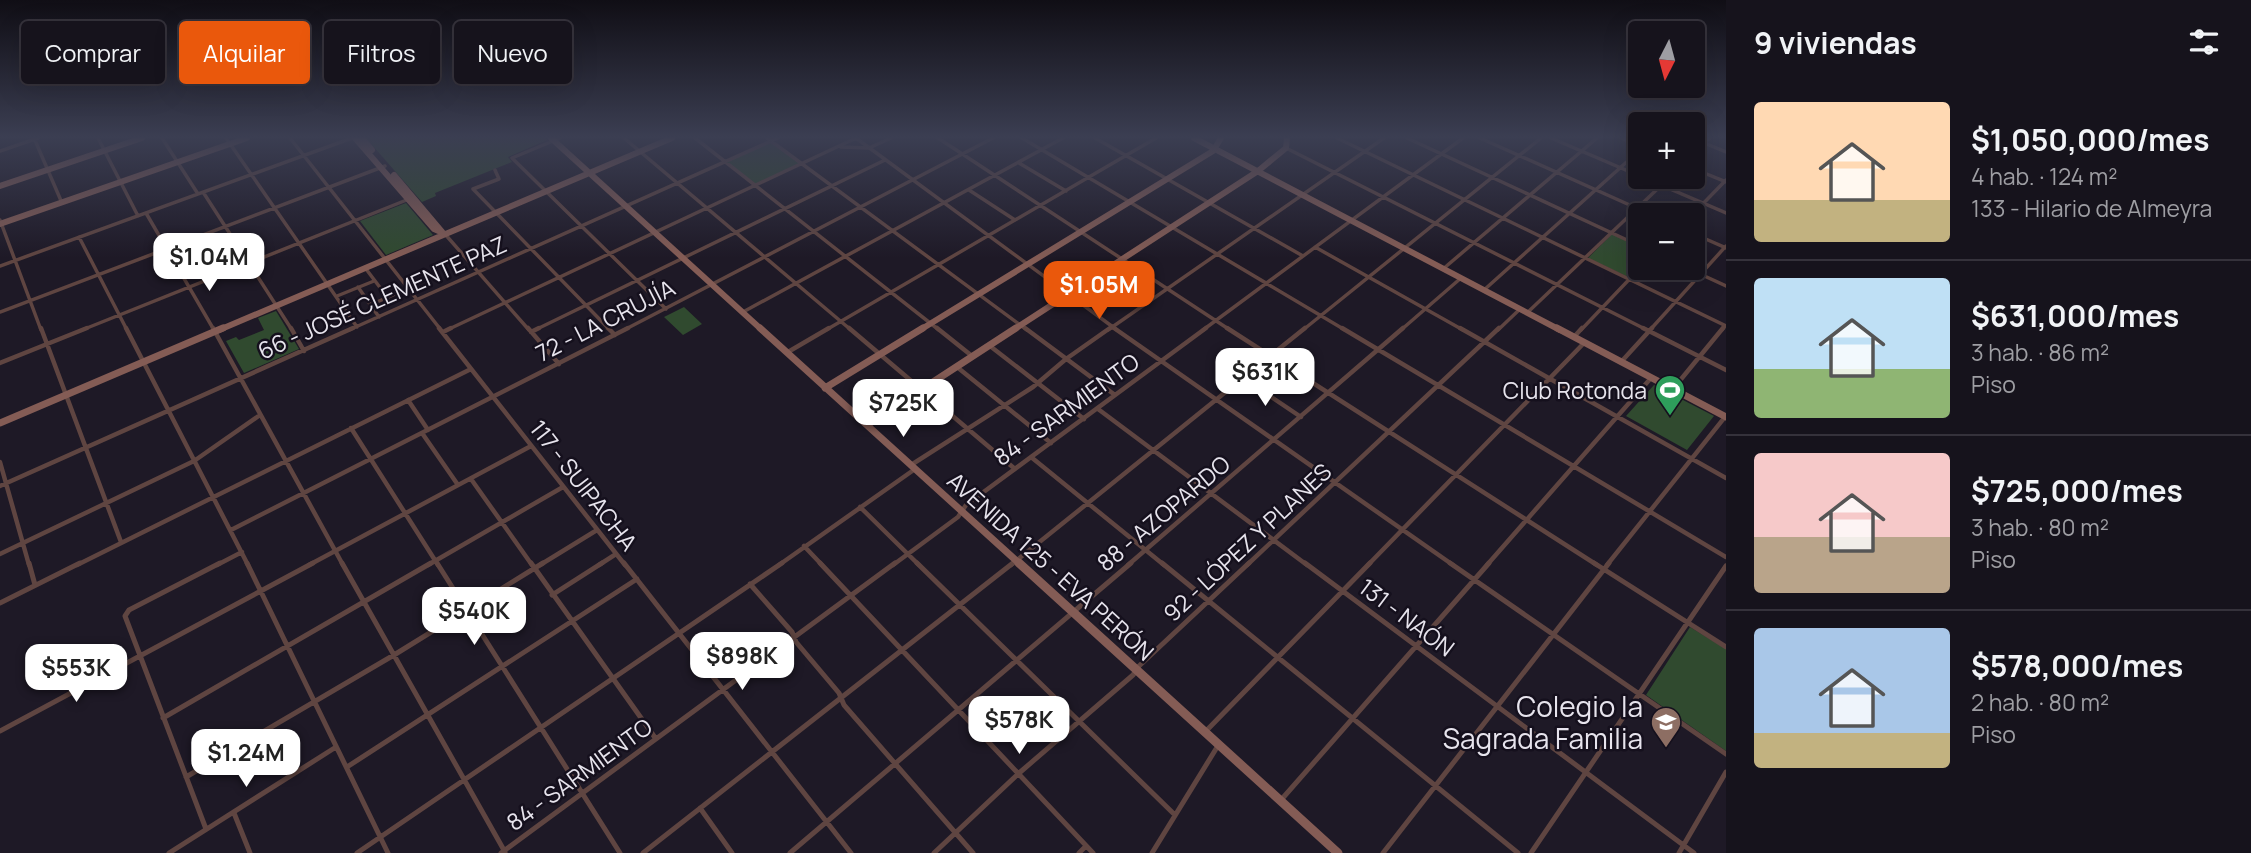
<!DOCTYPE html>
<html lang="es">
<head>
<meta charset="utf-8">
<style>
  :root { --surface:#16131c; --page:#1f1c25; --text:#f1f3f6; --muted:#9e9ea3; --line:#35323b; --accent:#ea580c }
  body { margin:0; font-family:Manrope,sans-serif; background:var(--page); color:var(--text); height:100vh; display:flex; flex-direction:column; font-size:26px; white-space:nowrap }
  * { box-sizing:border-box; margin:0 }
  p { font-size:23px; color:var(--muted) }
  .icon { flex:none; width:38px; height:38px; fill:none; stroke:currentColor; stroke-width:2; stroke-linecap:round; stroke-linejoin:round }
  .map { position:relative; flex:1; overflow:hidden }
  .sheet { display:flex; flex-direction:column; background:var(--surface); width:525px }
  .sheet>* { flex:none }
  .top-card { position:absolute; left:21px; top:21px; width:665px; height:63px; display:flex; gap:14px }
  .needle { width:46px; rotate:186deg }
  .fabs { position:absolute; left:1628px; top:21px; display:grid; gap:14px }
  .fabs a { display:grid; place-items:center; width:77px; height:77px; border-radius:7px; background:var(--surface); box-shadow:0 7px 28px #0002,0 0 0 2px var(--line); font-size:35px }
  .price { position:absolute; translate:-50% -60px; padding:0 16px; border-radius:14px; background:#fff; color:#222; font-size:23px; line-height:46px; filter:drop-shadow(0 2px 4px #0008) }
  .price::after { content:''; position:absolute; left:50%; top:42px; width:21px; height:16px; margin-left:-10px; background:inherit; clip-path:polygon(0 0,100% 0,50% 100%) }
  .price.on { background:var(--accent); color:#fff }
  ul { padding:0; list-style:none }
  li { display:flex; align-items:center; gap:21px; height:175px; padding:0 28px }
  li+li { border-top:2px solid var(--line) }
  li span { display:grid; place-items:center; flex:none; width:196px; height:140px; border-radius:7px; color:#555 }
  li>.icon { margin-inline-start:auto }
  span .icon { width:84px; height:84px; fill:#fffc; stroke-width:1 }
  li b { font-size:30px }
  h2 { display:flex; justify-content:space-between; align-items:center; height:84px; padding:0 28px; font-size:30px }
  .chip { padding:0 24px; border-radius:7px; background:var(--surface); box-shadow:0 7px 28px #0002,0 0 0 2px var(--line); font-size:24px; line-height:63px }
  .chip.on { background:var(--accent); color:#fff }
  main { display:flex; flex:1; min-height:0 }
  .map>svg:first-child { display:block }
  .green { fill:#304a2f }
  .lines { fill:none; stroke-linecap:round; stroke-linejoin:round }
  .street-far2 { stroke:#5f4541; stroke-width:3.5 }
  .street-far1 { stroke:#5f4541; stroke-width:4.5 }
  .street { stroke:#5f4541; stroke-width:5 }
  .secondary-far2 { stroke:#845c55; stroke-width:6 }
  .secondary-far1 { stroke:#845c55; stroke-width:7 }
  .secondary { stroke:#845c55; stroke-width:9 }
  .labels { text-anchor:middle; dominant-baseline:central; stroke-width:5; stroke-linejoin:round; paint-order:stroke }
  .street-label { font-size:23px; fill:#e7e4ed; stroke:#15101d }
  .poi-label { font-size:23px; fill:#e7e4ed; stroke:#15101d; text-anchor:end }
  .near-poi-label { font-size:28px; fill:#e7e4ed; stroke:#15101d; text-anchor:end }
</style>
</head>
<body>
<main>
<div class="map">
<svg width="1726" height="853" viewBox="0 0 1726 853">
  <rect width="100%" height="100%" fill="#1e1926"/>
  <!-- green -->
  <path class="green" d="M366 138H545L547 140 508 157 512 162 435 193 436 196 422 202Z
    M771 141 802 164 756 186 726 162Z
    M406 203 433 235 386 255 360 221Z
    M1612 234 1640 247V265L1628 277 1588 258Z
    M684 307 702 324 683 335 664 317Z
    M276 311 299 349 244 373 226 341 236 337 239 340 264 330 258 318Z
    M1654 385 1714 416 1687 450 1626 416Z
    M1690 627 1726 649V751L1646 695Z"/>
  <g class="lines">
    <!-- street-far2 -->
    <path class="street-far2" d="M34 138 62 203
      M98 138 138 216
      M162 138 198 194
      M226 138 357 327
      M290 138 441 330
      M560 138 512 158 666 309
      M624 138 851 330
      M695 138 939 330
      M767 138 1027 330
      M856 138 1117 330
      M938 138 1230 330
      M1022 138 1345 330
      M1095 138 1303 256
      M1337 138 1726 326
      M1407 138 1640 246
      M1480 138 1652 215
      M1551 138 1726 213
      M1621 138 1640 146
      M1692 138 1726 152
      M841 147 869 148 891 138
      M1286 148 1647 330
      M0 151 38 138
      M1692 156 1710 138
      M1019 163 1066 191
      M1692 168 1726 182
      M495 170 499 179 473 189 610 330
      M969 190 1015 220
      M203 192 292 330
      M146 213 214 330
      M1692 215 1726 180
      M0 220 41 330
      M444 233 529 330
      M1692 233 1726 248
      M79 237 127 330
      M1315 247 1463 330
      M0 266 352 138
      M1687 268 1726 286
      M366 269 388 298
      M1443 269 1597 138
      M358 287 379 317
      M1484 290 1640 150
      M337 296 374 281
      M370 305 409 288
      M0 312 385 166
      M743 312 1063 138
      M1528 312 1670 177
      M82 330 409 199
      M349 330 778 138
      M447 330 856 138
      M535 330 885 160
      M624 330 993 138
      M826 330 1156 138
      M1108 330 1384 138
      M1203 330 1463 138
      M1303 330 1541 138
      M1401 330 1461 278
      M1498 330 1520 309
      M1581 330 1640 268
      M1650 330 1726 246
      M1722 330 1725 326"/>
    <!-- street-far1 -->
    <path class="street-far1" d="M41 328 121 542
      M126 328 248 565
      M213 328 343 565
      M291 328 304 351
      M439 328 625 565
      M528 328 559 364
      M608 328 615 335
      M849 328 1015 469
      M937 328 972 356
      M1025 328 1115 395
      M1114 328 1453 565
      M1227 328 1597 565
      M1342 328 1726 557
      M1460 328 1726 478
      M1643 328 1726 370
      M443 332 451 328
      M531 332 539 328
      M1574 337 1582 328
      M990 346 1084 419
      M788 352 829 328
      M1621 362 1652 328
      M0 363 87 328
      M957 367 1051 443
      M1243 378 1301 417
      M1673 389 1723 328
      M408 400 428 430
      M1098 409 1307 565
      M351 428 438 565
      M422 433 458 485
      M1031 457 1164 565
      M0 462 29 565
      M911 465 1033 387 1066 359 1110 328
      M471 479 532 565
      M0 486 353 328
      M860 507 919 565
      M231 530 628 328
      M804 546 822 565
      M0 554 194 461 260 415
      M77 565 471 369
      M217 565 242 552
      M309 565 531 446
      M428 565 563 487
      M540 565 597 530
      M599 565 616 554
      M779 565 915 469
      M893 565 958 517 966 505 1206 328
      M1011 565 1305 328
      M1128 565 1403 328
      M1247 565 1499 328
      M1368 565 1584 343
      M1487 565 1651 378
      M1607 565 1725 417"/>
    <!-- street -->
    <path class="street" d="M29 563 35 585
      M247 563 388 853
      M342 563 505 852
      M437 563 620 853
      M531 563 656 739
      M624 563 851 853
      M820 563 1093 853
      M917 563 1175 815
      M1162 563 1518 853
      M1305 563 1694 853
      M1450 563 1726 754
      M1594 563 1726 647
      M750 584 792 632 796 642 839 693 844 705 973 853
      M552 595 602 563
      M0 603 80 563
      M163 718 431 563
      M0 731 313 563
      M1206 731 1370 563
      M347 767 637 579
      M186 777 394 655 543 563
      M1281 800 1489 563
      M700 808 732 853
      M234 813 250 853
      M206 829 125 616 129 610 220 563
      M169 853 336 747
      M357 853 782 563
      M501 853 895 563
      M643 853 1013 563
      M790 853 1131 563
      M934 853 1018 774 1133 675 1139 666 1249 563
      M1079 853 1086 846
      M1152 853 1219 744
      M1383 853 1609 563
      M1531 853 1726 566
      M1679 853 1726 772"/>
    <!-- secondary-far2 -->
    <path class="secondary-far2" d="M355 138 434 229 443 233
      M362 138 372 150
      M551 138 762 330
      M1194 138 1560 330
      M394 175 443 233
      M0 186 142 138
      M0 224 247 138
      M219 330 672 138
      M920 330 1213 151 1221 138
      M1013 330 1258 171 1286 148 1287 138"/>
    <!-- secondary-far1 -->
    <path class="secondary-far1" d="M760 328 1021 565
      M1557 328 1726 417
      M825 388 923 328
      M0 423 223 328
      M867 425 1016 328"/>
    <!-- secondary -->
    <path class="secondary" d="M1019 563 1338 853"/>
  </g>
  <!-- sky -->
  <linearGradient id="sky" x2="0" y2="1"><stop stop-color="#100e15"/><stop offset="0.53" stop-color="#3b3e52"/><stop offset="1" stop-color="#3b3e52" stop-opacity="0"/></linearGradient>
  <rect width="1726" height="258" fill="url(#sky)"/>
  <!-- icons -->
  <defs>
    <g id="stadium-pin" transform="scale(1.575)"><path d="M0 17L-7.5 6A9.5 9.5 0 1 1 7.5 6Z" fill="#2e9e5b" stroke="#15101d"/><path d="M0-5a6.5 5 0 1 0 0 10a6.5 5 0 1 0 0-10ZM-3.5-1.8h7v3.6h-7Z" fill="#fff"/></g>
    <g id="university-pin" transform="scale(1.575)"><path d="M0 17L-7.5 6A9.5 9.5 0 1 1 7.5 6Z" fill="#8d6e63" stroke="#15101d"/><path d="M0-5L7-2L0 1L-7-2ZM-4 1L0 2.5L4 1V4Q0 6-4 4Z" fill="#fff"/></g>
  </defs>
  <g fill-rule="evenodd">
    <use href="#stadium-pin" x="1670" y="390"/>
    <use href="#university-pin" x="1666" y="722"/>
  </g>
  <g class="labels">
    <!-- street labels -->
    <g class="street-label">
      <text transform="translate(382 297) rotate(-24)">66 - JOSÉ CLEMENTE PAZ</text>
      <text transform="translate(605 320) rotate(-27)">72 - LA CRUJÍA</text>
      <text transform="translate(1066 409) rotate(-36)">84 - SARMIENTO</text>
      <text transform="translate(584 485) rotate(52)">117 - SUIPACHA</text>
      <text transform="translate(1163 513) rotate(-40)">88 - AZOPARDO</text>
      <text transform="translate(1247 542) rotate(-43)">92 - LÓPEZ Y PLANES</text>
      <text transform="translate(1051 566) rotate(42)">AVENIDA 125 - EVA PERÓN</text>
      <text transform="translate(1407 617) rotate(37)">131 - NAÓN</text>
      <text transform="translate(579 774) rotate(-36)">84 - SARMIENTO</text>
    </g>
    <!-- poi labels -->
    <g class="poi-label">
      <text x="1647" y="390">Club Rotonda</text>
    </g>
    <!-- near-poi labels -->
    <g class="near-poi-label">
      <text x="1643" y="706">Colegio la<tspan x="1643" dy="32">Sagrada Familia</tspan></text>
    </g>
  </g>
</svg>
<div class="fabs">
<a><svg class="needle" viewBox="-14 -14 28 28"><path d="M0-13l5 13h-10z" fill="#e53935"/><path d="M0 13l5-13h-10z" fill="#9e9ea3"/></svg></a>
<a>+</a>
<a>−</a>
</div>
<b class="price" style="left:209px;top:293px">$1.04M</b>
<b class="price on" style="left:1099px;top:321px">$1.05M</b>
<b class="price" style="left:1265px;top:408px">$631K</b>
<b class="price" style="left:903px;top:439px">$725K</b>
<b class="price" style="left:474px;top:647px">$540K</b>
<b class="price" style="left:742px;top:692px">$898K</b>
<b class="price" style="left:76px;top:704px">$553K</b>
<b class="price" style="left:1019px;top:756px">$578K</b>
<b class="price" style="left:246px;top:789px">$1.24M</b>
<div class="top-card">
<a class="chip">Comprar</a>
<a class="chip on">Alquilar</a>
<a class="chip">Filtros</a>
<a class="chip">Nuevo</a>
</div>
</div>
<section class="sheet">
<h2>9 viviendas<svg class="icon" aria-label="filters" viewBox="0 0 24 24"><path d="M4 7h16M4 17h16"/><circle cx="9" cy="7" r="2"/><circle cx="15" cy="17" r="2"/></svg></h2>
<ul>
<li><span style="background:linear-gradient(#ffd9b3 70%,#c2b280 0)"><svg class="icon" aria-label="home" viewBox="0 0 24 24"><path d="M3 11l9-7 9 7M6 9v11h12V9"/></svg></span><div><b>$1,050,000/mes</b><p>4 hab. · 124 m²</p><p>133 - Hilario de Almeyra</p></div></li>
<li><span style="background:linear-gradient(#bfe0f5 65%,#8fb573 0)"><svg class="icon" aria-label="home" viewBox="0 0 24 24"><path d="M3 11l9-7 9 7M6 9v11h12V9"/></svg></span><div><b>$631,000/mes</b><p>3 hab. · 86 m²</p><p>Piso</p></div></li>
<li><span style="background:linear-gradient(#f6c9c9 60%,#b9a48a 0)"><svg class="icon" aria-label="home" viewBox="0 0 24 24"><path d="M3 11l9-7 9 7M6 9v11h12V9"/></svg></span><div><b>$725,000/mes</b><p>3 hab. · 80 m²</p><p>Piso</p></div></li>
<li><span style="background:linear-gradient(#a9c7e8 75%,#c2b280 0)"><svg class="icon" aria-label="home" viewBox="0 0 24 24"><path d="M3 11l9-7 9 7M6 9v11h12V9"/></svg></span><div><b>$578,000/mes</b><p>2 hab. · 80 m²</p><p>Piso</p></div></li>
</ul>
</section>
</main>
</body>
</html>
